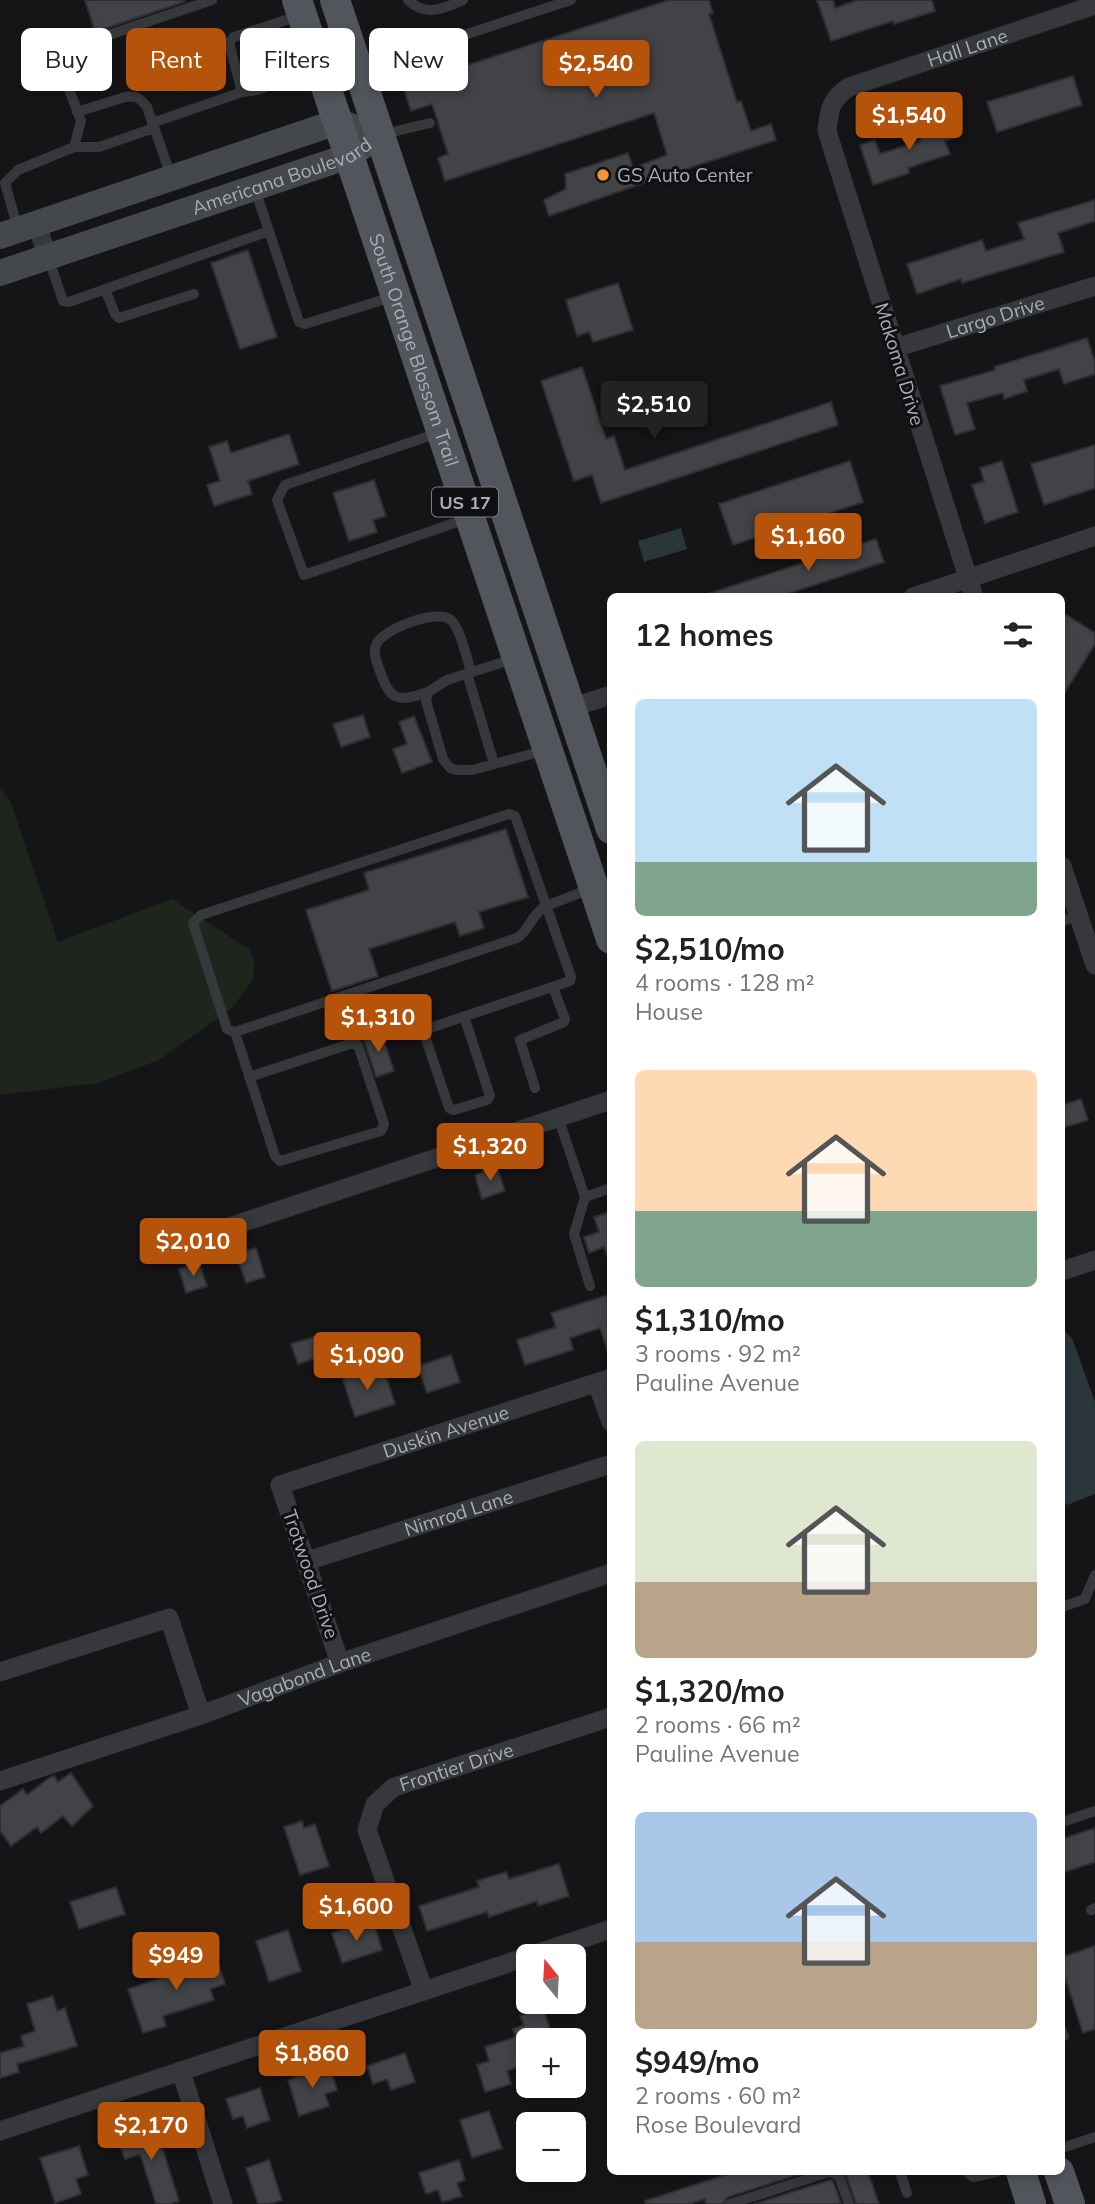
<!DOCTYPE html>
<html lang="en">
<head>
<meta charset="utf-8">
<style>
  :root { --surface:#fff; --page:#f2f2f2; --text:#222; --muted:#767676; --accent:#b45309 }
  body { margin:0; font-family:Mulish,sans-serif; background:var(--page); color:var(--text); height:100vh; display:flex; flex-direction:column; font-size:26px; white-space:nowrap }
  * { box-sizing:border-box; margin:0 }
  p { font-size:23px; color:var(--muted) }
  .icon { flex:none; width:38px; height:38px; fill:none; stroke:currentColor; stroke-width:2; stroke-linecap:round; stroke-linejoin:round }
  .map { position:relative; flex:1; overflow:hidden }
  .side { position:absolute; left:607px; top:593px; width:458px; height:1582px; display:flex; flex-direction:column; background:var(--surface); border-radius:10px; box-shadow:0 4px 10px #0003 }
  .side>* { flex:none }
  .guide { position:absolute; left:21px; top:28px; width:481px; height:63px; display:flex; gap:14px }
  .needle { width:46px; rotate:342deg }
  .controls { position:absolute; left:516px; top:1944px; display:grid; gap:14px }
  .controls a { display:grid; place-items:center; width:70px; height:70px; border-radius:10px; background:var(--surface); box-shadow:0 4px 10px #0003; font-size:35px }
  .price { position:absolute; translate:-50% -60px; padding:0 16px; border-radius:7px; background:var(--accent); color:#fff; font-size:23px; line-height:46px; filter:drop-shadow(0 2px 4px #0008) }
  .price::after { content:''; position:absolute; left:50%; top:42px; width:21px; height:16px; margin-left:-10px; background:inherit; clip-path:polygon(0 0,100% 0,50% 100%) }
  .price.selected { background:#222; color:#fff }
  ul { padding:0; list-style:none }
  li { display:grid; align-content:center; gap:14px; height:371px; padding:0 28px }
  li span { display:grid; place-items:center; height:217px; border-radius:10px; color:#555 }
  li>.icon { margin-inline-start:auto }
  span .icon { width:126px; height:126px; fill:#fffc; stroke-width:1 }
  li b { font-size:30px }
  h2 { display:flex; justify-content:space-between; align-items:center; height:84px; padding:0 28px; font-size:30px }
  .pill { padding:0 24px; border-radius:10px; background:var(--surface); box-shadow:0 4px 10px #0003; font-size:24px; line-height:63px }
  .pill.selected { background:var(--accent); color:#fff }
  .map>svg:first-child { display:block }
  .green { fill:#1d251d }
  .water { fill:#2b363a }
  .building { fill:#414347; stroke:#2f2f33; stroke-width:2 }
  .lines { fill:none; stroke-linecap:round; stroke-linejoin:round }
  .lane { stroke:#36383c; stroke-width:10 }
  .street { stroke:#36383c; stroke-width:19 }
  .secondary { stroke:#44474c; stroke-width:26 }
  .primary { stroke:#52555b; stroke-width:30 }
  .poi-dot { fill:#ef9734; stroke:#101012; stroke-width:2.5 }
  .labels { text-anchor:middle; dominant-baseline:central; stroke-width:6; stroke-linejoin:round; paint-order:stroke }
  .shield { fill:#101012; stroke:#7a7f86; stroke-width:2 }
  .shield-label { font-size:18px; font-weight:bold; fill:#a7aeb7 }
  .street-label { font-size:19px; fill:#a7aeb7; stroke:#101012 }
  .poi-label { font-size:19px; fill:#a7aeb7; stroke:#101012; text-anchor:start }
</style>
</head>
<body>
<div class="map">
<svg width="1095" height="2204" viewBox="0 0 1095 2204">
  <rect width="100%" height="100%" fill="#151517"/>
  <!-- green -->
  <path class="green" d="M0 789 10 800 58 942 172 899 250 950 254 961 253 980 232 1008 159 1060 98 1083 0 1095Z"/>
  <!-- water -->
  <path class="water" d="M681 528 687 549 644 562 638 541Z
    M1062 1329 1072 1338 1095 1402V1494L1067 1505 1062 1501Z"/>
  <!-- building -->
  <path class="building" d="M85 0H184V2L95 32Z
    M669 0H709L713 13 709 14 737 102 741 101 751 131 771 124 776 140 661 177 549 216 544 200 566 189 565 174 628 153 633 168 667 155 654 113 445 181 438 158 448 154 432 104 411 111 403 86Z
    M817 0H833L835 8 858 0H932L935 11 894 24 893 21 831 41Z
    M200 33 215 79 178 91 164 45Z
    M254 53 265 57 268 71 264 79 250 83 247 82 245 75Z
    M1073 76 1082 105 997 132 987 102Z
    M947 116 954 138 945 141 950 154 908 168 909 173 873 185 860 145 875 140 880 154 920 141 915 126Z
    M1095 200V221L1058 233 1064 252 962 283 961 279 917 294 907 264 982 240 986 251 1024 239 1018 223Z
    M248 250 277 337 240 349 211 263Z
    M618 283 633 330 593 342 589 332 577 336 566 300Z
    M1087 338 1095 362V374L1064 384 1059 369 1024 380 1027 391 1004 399 1003 393 967 403 975 429 955 435 940 386 995 370 994 367Z
    M582 367 606 439 614 436 625 470 831 402 838 425 601 503 592 475 574 481 541 381Z
    M289 434 299 464 248 481 252 494 214 506 207 485 220 481 209 447 227 441 231 453Z
    M1095 445V488L1044 505 1031 464Z
    M850 461 863 502 733 545 719 504Z
    M1002 461 1018 512 985 523 972 485 984 481 980 468Z
    M374 480 386 516 373 520 377 532 349 541 333 493Z
    M876 539 884 562 778 597H709L708 594Z
    M1062 612 1095 633V644L1062 697Z
    M363 715 370 737 341 747 333 724Z
    M414 716 432 762 402 773 393 749 407 744 399 722Z
    M506 829 528 897 479 912 484 928 460 936 455 922 369 949 378 976 332 991 306 910 369 890 364 873Z
    M381 1031 394 1071 376 1077 363 1037Z
    M1081 1099 1088 1120 1062 1128V1105Z
    M497 1167 505 1191 482 1199 475 1175Z
    M611 1212V1258L608 1259 604 1247 589 1253 584 1237 599 1232 594 1217Z
    M256 1248 265 1277 246 1283 236 1254Z
    M199 1263 207 1286 186 1293 179 1269Z
    M611 1294V1352L608 1353 600 1328 570 1338 573 1350 525 1365 517 1340 556 1327 551 1313Z
    M323 1334 330 1354 298 1364 291 1344Z
    M451 1355 460 1382 427 1393 418 1366Z
    M365 1367 368 1378 385 1373 395 1404 355 1417 341 1374Z
    M71 1773 93 1806 72 1826 63 1816 41 1833 37 1827 11 1846 0 1831V1806L23 1789 27 1795 49 1778 54 1776 58 1782Z
    M302 1821 304 1828 315 1824 329 1866 300 1875 284 1827Z
    M1095 1828V1862L1062 1873V1839Z
    M559 1864 569 1896 538 1906 537 1901 489 1917 487 1912 427 1931 419 1906 479 1887 477 1881 506 1872 509 1879Z
    M116 1887 125 1914 79 1929 70 1902Z
    M355 1925 357 1932 375 1926 382 1950 342 1963 332 1933Z
    M288 1930 301 1971 269 1982 256 1941Z
    M1095 1946V2029L1083 2033 1062 1968V1957Z
    M216 1955 225 1984 210 1989 214 2000 163 2016 166 2026 143 2033 128 1989 175 1973 174 1969Z
    M53 1996 57 2011 65 2008 77 2046 17 2064 19 2072 0 2078V2053L24 2046 21 2036 35 2031 27 2004Z
    M543 2008 554 2040H528V2067H526L521 2054 517 2056 520 2066 507 2071 511 2084 485 2092 477 2065 489 2061 485 2047 516 2037 513 2029 524 2025 520 2016Z
    M405 2053 415 2082 391 2090 387 2079 373 2084 367 2066Z
    M330 2066 337 2090 325 2094 329 2106 299 2116 288 2080Z
    M260 2088 270 2120 247 2128 243 2116 233 2119 226 2099Z
    M489 2111 502 2148 472 2158 460 2120Z
    M143 2125 147 2138 164 2132 168 2145 162 2147 179 2201 170 2204H156L140 2154 125 2159 116 2134Z
    M79 2146 88 2175 76 2179 81 2194 55 2203 40 2158Z
    M269 2160 282 2200 270 2204H258L246 2168Z
    M459 2160 465 2180 457 2183 462 2196 442 2202 438 2190 426 2194 419 2173Z
    M734 2172H806L728 2197 723 2204H706L705 2199 689 2204H646L645 2201Z
    M845 2172H868L879 2204H856Z
    M830 2180 833 2181 841 2204H754Z"/>
  <g class="lines">
    <!-- lane -->
    <path class="lane" d="M408 0C426 17 443 9 463 0
      M363 71 402 58 412 52 571 0
      M242 92C293 89 274 60 262 28
      M77 112 125 97C136 95 140 98 147 107L171 176
      M152 123 242 92 229 43 234 37 298 16
      M384 134 430 123
      M74 147H99L154 128
      M255 189 299 322 305 324 392 297
      M18 229 5 183 18 170 74 147 81 121 58 60 59 55 64 50 212 0
      M48 257 63 301 69 302 269 231
      M105 289 115 314 119 318 194 294
      M438 433 285 485 277 500 304 575 466 519
      M513 659 447 680 428 692 426 701 443 759 450 768 457 770H472L543 751
      M467 673 494 764
      M428 692C399 702 390 702 380 671 377 663 373 654 376 645 382 629 440 607 452 621 461 631 467 659 471 672
      M1062 921 1079 916
      M464 1016 490 1096 487 1100 454 1110 449 1108 424 1033 427 1029 570 981 571 977 515 816 509 814 201 915 193 923 227 1029 235 1032 517 938C530 930 531 914 546 906L590 889
      M235 1032 275 1156 280 1161 381 1131 384 1124 358 1045 353 1043 249 1077
      M535 1088 520 1040 564 1022 565 1019 553 987
      M558 1117 585 1197 574 1234 590 1286
      M585 1197 611 1188
      M1062 1607 1085 1599 1095 1575
      M1062 1822 1095 1811
      M1091 1910 1095 1908
      M1062 2031 1064 2036
      M1062 2148 1095 2137
      M831 2172 839 2176 849 2204
      M900 2172 907 2193
      M967 2172 973 2177 996 2172
      M730 2204 829 2172"/>
    <!-- street -->
    <g class="street">
      <path d="M37 223 47 257"/>
      <path id="s1" d="M895 348 1095 286"/>
      <path d="M913 597 1095 536"/>
      <path id="s2" d="M974 597 827 131C829 109 831 99 849 87L1095 5"/>
      <path d="M570 708 611 695"/>
      <path d="M1062 866 1095 965"/>
      <path d="M181 1243 611 1100"/>
      <path d="M1062 1271 1095 1260"/>
      <path d="M597 1383 611 1422"/>
      <path id="s3" d="M307 1561 611 1464"/>
      <path id="s4" d="M340 1663 280 1485 611 1378"/>
      <path d="M0 1672 169 1618 201 1715"/>
      <path id="s5" d="M0 1781 201 1715 340 1663 611 1573"/>
      <path id="s6" d="M424 1991 367 1830 375 1804 394 1787 611 1717"/>
      <path d="M181 2071 223 2204"/>
      <path d="M0 2131 611 1929"/>
    </g>
    <!-- secondary -->
    <g class="secondary">
      <path d="M0 236 337 122 357 128"/>
      <path id="s7" d="M0 273 349 156 380 134"/>
    </g>
    <!-- primary -->
    <g class="primary">
      <path id="s8" d="M297 0 611 939"/>
      <path d="M335 0 611 829"/>
      <path d="M1021 2172 1031 2204"/>
      <path d="M1059 2172 1070 2204"/>
    </g>
  </g>
  <!-- markers -->
  <circle class="poi-dot" cx="603" cy="175" r="7"/>
  <g class="labels">
    <!-- shield labels -->
    <rect class="shield" x="432" y="487.5" width="66" height="29" rx="5"/>
    <g class="shield-label">
      <text x="465" y="502">US 17</text>
    </g>
    <!-- street labels -->
    <g class="street-label">
      <text stroke="none"><textPath href="#s2" startOffset="665">Hall Lane</textPath></text>
      <text stroke="none"><textPath href="#s7" startOffset="298">Americana Boulevard</textPath></text>
      <text stroke="none"><textPath href="#s1" startOffset="105">Largo Drive</textPath></text>
      <text stroke="none"><textPath href="#s8" startOffset="369">South Orange Blossom Trail</textPath></text>
      <text transform="translate(900 364) rotate(73)">Makoma Drive</text>
      <text stroke="none"><textPath href="#s4" startOffset="362">Duskin Avenue</textPath></text>
      <text stroke="none"><textPath href="#s3" startOffset="159">Nimrod Lane</textPath></text>
      <text transform="translate(311 1574) rotate(71)">Trotwood Drive</text>
      <text stroke="none"><textPath href="#s5" startOffset="322">Vagabond Lane</textPath></text>
      <text stroke="none"><textPath href="#s6" startOffset="289">Frontier Drive</textPath></text>
    </g>
    <!-- poi labels -->
    <g class="poi-label">
      <text x="617" y="175">GS Auto Center</text>
    </g>
  </g>
</svg>
<div class="controls">
<a><svg class="needle" viewBox="-14 -14 28 28"><path d="M0-13l5 13h-10z" fill="#e53935"/><path d="M0 13l5-13h-10z" fill="#767676"/></svg></a>
<a>+</a>
<a>−</a>
</div>
<b class="price" style="left:596px;top:100px">$2,540</b>
<b class="price" style="left:909px;top:152px">$1,540</b>
<b class="price selected" style="left:654px;top:441px">$2,510</b>
<b class="price" style="left:808px;top:573px">$1,160</b>
<b class="price" style="left:378px;top:1054px">$1,310</b>
<b class="price" style="left:490px;top:1183px">$1,320</b>
<b class="price" style="left:193px;top:1278px">$2,010</b>
<b class="price" style="left:367px;top:1392px">$1,090</b>
<b class="price" style="left:356px;top:1943px">$1,600</b>
<b class="price" style="left:176px;top:1992px">$949</b>
<b class="price" style="left:312px;top:2090px">$1,860</b>
<b class="price" style="left:151px;top:2162px">$2,170</b>
<div class="guide">
<a class="pill">Buy</a>
<a class="pill selected">Rent</a>
<a class="pill">Filters</a>
<a class="pill">New</a>
</div>
<section class="side">
<h2>12 homes<svg class="icon" aria-label="filters" viewBox="0 0 24 24"><path d="M4 7h16M4 17h16"/><circle cx="9" cy="7" r="2"/><circle cx="15" cy="17" r="2"/></svg></h2>
<ul>
<li><span style="background:linear-gradient(#bfe0f5 75%,#7fa58c 0)"><svg class="icon" aria-label="home" viewBox="0 0 24 24"><path d="M3 11l9-7 9 7M6 9v11h12V9"/></svg></span><div><b>$2,510/mo</b><p>4 rooms · 128 m²</p><p>House</p></div></li>
<li><span style="background:linear-gradient(#ffd9b3 65%,#7fa58c 0)"><svg class="icon" aria-label="home" viewBox="0 0 24 24"><path d="M3 11l9-7 9 7M6 9v11h12V9"/></svg></span><div><b>$1,310/mo</b><p>3 rooms · 92 m²</p><p>Pauline Avenue</p></div></li>
<li><span style="background:linear-gradient(#dfe7d0 65%,#b9a48a 0)"><svg class="icon" aria-label="home" viewBox="0 0 24 24"><path d="M3 11l9-7 9 7M6 9v11h12V9"/></svg></span><div><b>$1,320/mo</b><p>2 rooms · 66 m²</p><p>Pauline Avenue</p></div></li>
<li><span style="background:linear-gradient(#a9c7e8 60%,#b9a48a 0)"><svg class="icon" aria-label="home" viewBox="0 0 24 24"><path d="M3 11l9-7 9 7M6 9v11h12V9"/></svg></span><div><b>$949/mo</b><p>2 rooms · 60 m²</p><p>Rose Boulevard</p></div></li>
</ul>
</section>
</div>
</body>
</html>
